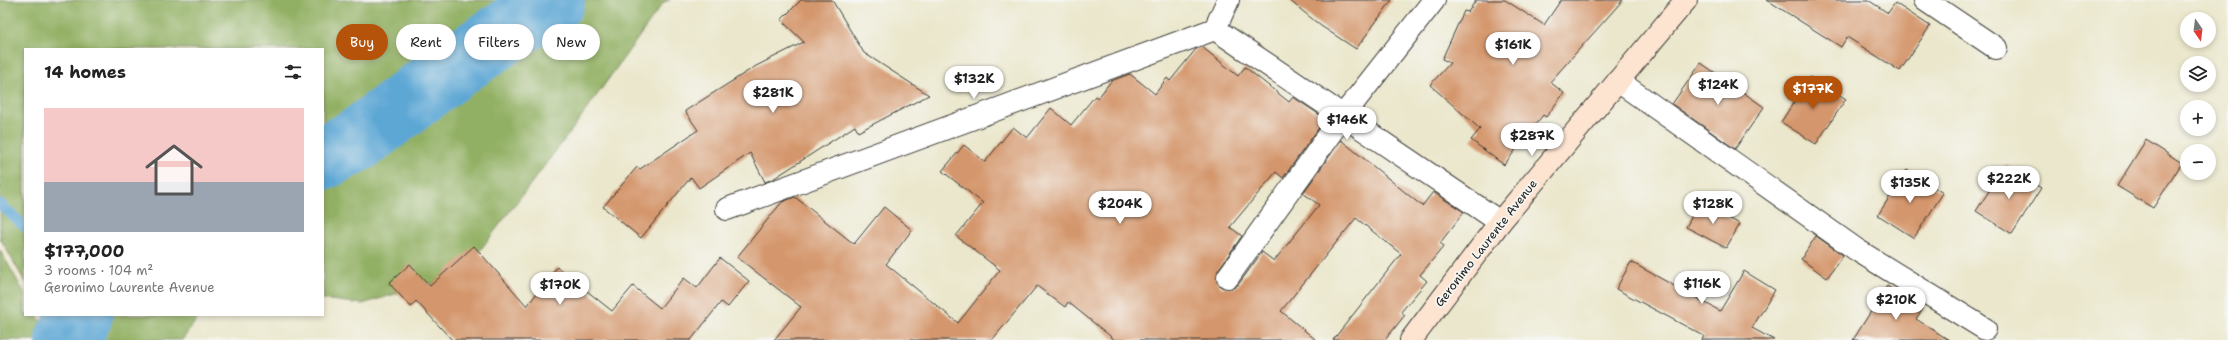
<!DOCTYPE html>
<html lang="en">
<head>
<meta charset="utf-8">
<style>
  :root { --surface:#fff; --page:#f6f6f6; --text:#222; --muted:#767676; --line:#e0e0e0; --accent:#b45309 }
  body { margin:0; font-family:"Shantell Sans",sans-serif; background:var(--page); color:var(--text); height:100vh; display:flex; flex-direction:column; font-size:15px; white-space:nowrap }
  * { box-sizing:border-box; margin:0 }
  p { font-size:13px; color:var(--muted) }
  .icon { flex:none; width:22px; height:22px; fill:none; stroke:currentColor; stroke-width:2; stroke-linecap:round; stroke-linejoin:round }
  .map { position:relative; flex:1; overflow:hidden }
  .side { position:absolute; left:24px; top:48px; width:300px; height:268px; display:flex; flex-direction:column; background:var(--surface); border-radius:0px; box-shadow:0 2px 6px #0003 }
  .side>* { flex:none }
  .hud { position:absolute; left:336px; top:24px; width:380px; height:36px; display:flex; gap:8px }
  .needle { width:26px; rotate:166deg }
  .controls { position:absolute; left:2180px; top:12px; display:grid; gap:8px }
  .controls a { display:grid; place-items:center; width:36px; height:36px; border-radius:50%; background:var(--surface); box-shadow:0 2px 6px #0003; font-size:20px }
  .price { position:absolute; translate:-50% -34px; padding:0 9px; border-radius:14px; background:#fff; color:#222; font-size:13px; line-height:26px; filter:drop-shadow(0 1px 2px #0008) }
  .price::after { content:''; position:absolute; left:50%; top:24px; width:12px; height:9px; margin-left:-6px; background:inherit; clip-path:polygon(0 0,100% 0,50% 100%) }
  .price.on { background:var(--accent); color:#fff }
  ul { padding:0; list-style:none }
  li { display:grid; align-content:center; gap:8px; height:212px; padding:0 20px }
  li+li { border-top:1px solid var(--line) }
  li span { display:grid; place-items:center; height:124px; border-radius:0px; color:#555 }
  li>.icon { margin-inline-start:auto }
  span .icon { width:72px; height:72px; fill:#fffc; stroke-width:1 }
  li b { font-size:17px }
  h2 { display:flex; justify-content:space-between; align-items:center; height:48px; padding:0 20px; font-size:17px }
  .tag { padding:0 14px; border-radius:18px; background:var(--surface); box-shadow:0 2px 6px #0003; font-size:14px; line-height:36px }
  .tag.on { background:var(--accent); color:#fff }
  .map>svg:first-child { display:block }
  .forest { fill:#92b063; stroke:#576640 }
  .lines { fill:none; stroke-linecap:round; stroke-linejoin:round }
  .stream { stroke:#5da7d5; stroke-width:11 }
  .river { stroke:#5da7d5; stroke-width:64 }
  .building { fill:#d4966c }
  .street-casing { stroke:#3b3a36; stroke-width:24 }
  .secondary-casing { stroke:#3b3a36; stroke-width:24 }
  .street { stroke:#fff; stroke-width:22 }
  .secondary { stroke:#fde4d1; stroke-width:22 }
  .labels { text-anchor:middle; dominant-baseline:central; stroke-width:3.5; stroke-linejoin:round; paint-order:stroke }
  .street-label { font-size:12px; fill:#1c1c1c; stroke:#f6f6f2 }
</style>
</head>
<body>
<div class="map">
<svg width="2228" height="340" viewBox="0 0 2228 340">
  <rect width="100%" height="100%" fill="#f6f6f2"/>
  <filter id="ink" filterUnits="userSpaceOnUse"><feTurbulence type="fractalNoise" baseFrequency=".025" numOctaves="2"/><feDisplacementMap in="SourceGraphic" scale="8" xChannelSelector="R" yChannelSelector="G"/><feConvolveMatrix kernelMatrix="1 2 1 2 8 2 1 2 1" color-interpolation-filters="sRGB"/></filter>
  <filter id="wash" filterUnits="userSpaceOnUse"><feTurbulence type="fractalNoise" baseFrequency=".012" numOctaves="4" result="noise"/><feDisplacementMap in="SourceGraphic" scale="16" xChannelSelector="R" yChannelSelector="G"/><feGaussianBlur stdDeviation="0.9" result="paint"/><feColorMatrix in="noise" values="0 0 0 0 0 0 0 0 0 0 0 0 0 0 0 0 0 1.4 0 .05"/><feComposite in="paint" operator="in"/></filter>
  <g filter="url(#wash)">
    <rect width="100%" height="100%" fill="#ebe7cc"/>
    <!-- forest -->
    <path class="forest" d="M0 0H670L664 2 571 131 462 274 362 304 323 299V49H25V282L0 238Z
      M0 250 25 294V315H37L51 340H0Z
      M44 315H200L182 340H60Z"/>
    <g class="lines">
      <!-- stream -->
      <path class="stream" d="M0 204 25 227"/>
      <!-- river -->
      <path class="river" d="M323 158 359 139 460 63 553 0
        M67 340 81 315"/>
    </g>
    <g id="blocks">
      <!-- building -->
      <path class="building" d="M801 0H832L864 53 929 95 858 132 855 126 773 179 765 182 750 153 699 188 691 177 641 238 603 207 637 167 640 169 698 130 685 111 756 66 804 42 781 20Z
        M1289 0H1392L1356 49 1321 26Z
        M1476 0H1505L1544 25 1561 0H1623L1550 82 1564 93 1546 117 1543 115 1504 165 1471 140 1480 129 1430 85 1450 63 1442 59 1464 11 1468 12Z
        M1767 0H1868L1888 13 1895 3 1930 26 1900 71 1847 37 1841 47Z
        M1202 47 1238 76 1245 67 1289 102 1293 97 1323 117 1319 123 1321 125 1283 178 1276 172 1230 227 1242 236 1218 270 1217 282 1221 287 1233 288 1238 285 1262 252 1274 261 1319 205 1303 193 1341 140 1422 206 1433 192 1464 212 1440 243 1444 246 1420 275 1427 281 1401 312 1405 315 1385 340H1333L1401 254 1356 218 1281 311 1316 340H1115L1068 302 1065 307 1037 286 992 340H774L801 307 737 257 782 202 795 197 854 244 884 207 912 230 886 264 958 323 1000 270 956 236 983 203 942 171 964 145 985 162 1013 127 1027 138 1051 108 1071 125 1095 96 1098 98 1111 81 1130 74 1155 94 1167 78 1170 81 1196 49Z
        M1701 63 1764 107 1735 149 1672 104Z
        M1810 77 1846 99 1816 144 1781 122Z
        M2146 140 2182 163 2153 208 2117 186Z
        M2006 165 2041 188 2012 234 1976 211Z
        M1907 170 1943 193 1914 238 1878 215Z
        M1699 203 1740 224 1726 248 1686 227Z
        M1816 236 1843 255 1827 278 1801 259Z
        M474 246 527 306 557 267 612 311 633 286 660 308 684 278 697 288 720 258 749 281 728 307 721 302 691 340H452L416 301 411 307 389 283 410 264 430 286Z
        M1631 262 1720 311 1744 271 1775 290 1752 328 1774 340H1702L1704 336 1616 289Z
        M1887 286 1923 309 1916 319 1949 340H1853Z"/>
    </g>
  </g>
  <g filter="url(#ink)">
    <use href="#blocks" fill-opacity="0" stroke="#3b3a36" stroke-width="1"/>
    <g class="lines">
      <!-- street casing -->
      <g class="street-casing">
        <path id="street" d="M1925 0 1996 48
          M1215 29 1500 222
          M1618 81 1857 250 1985 329
          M727 209 1215 29 1228 0
          M1228 277 1342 117 1434 0"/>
      </g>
      <!-- secondary casing -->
      <g class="secondary-casing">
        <path id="secondary" d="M1411 340 1500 222 1686 0"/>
      </g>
      <!-- street -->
      <use href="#street" class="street"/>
      <!-- secondary -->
      <use href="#secondary" class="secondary"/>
    </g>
  </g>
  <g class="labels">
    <!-- street labels -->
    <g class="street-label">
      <text transform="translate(1486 243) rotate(-52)">Geronimo Laurente Avenue</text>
    </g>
  </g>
</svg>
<div class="controls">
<a><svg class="needle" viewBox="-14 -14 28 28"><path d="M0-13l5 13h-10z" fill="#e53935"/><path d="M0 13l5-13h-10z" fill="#767676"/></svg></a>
<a><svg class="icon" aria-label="layers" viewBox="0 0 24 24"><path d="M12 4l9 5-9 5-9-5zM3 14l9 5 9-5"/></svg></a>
<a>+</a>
<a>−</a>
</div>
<b class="price" style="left:1513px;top:66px">$161K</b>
<b class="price" style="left:974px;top:100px">$132K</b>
<b class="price" style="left:1718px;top:106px">$124K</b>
<b class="price on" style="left:1813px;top:110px">$177K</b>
<b class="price" style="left:773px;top:114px">$281K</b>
<b class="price" style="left:1347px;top:141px">$146K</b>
<b class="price" style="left:1532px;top:157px">$287K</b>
<b class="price" style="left:2009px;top:200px">$222K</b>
<b class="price" style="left:1910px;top:204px">$135K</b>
<b class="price" style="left:1120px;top:225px">$204K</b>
<b class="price" style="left:1713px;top:225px">$128K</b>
<b class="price" style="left:1702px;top:305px">$116K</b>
<b class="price" style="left:560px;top:306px">$170K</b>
<b class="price" style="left:1896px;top:321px">$210K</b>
<div class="hud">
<a class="tag on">Buy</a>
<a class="tag">Rent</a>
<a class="tag">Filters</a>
<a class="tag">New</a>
</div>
<section class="side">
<h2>14 homes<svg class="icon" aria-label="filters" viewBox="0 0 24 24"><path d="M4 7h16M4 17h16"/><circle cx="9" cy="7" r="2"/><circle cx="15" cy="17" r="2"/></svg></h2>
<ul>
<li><span style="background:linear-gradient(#f6c9c9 60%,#9aa5b1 0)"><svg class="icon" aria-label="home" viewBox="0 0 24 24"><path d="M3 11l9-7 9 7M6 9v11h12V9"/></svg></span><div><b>$177,000</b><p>3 rooms · 104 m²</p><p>Geronimo Laurente Avenue</p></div></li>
</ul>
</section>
</div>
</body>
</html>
